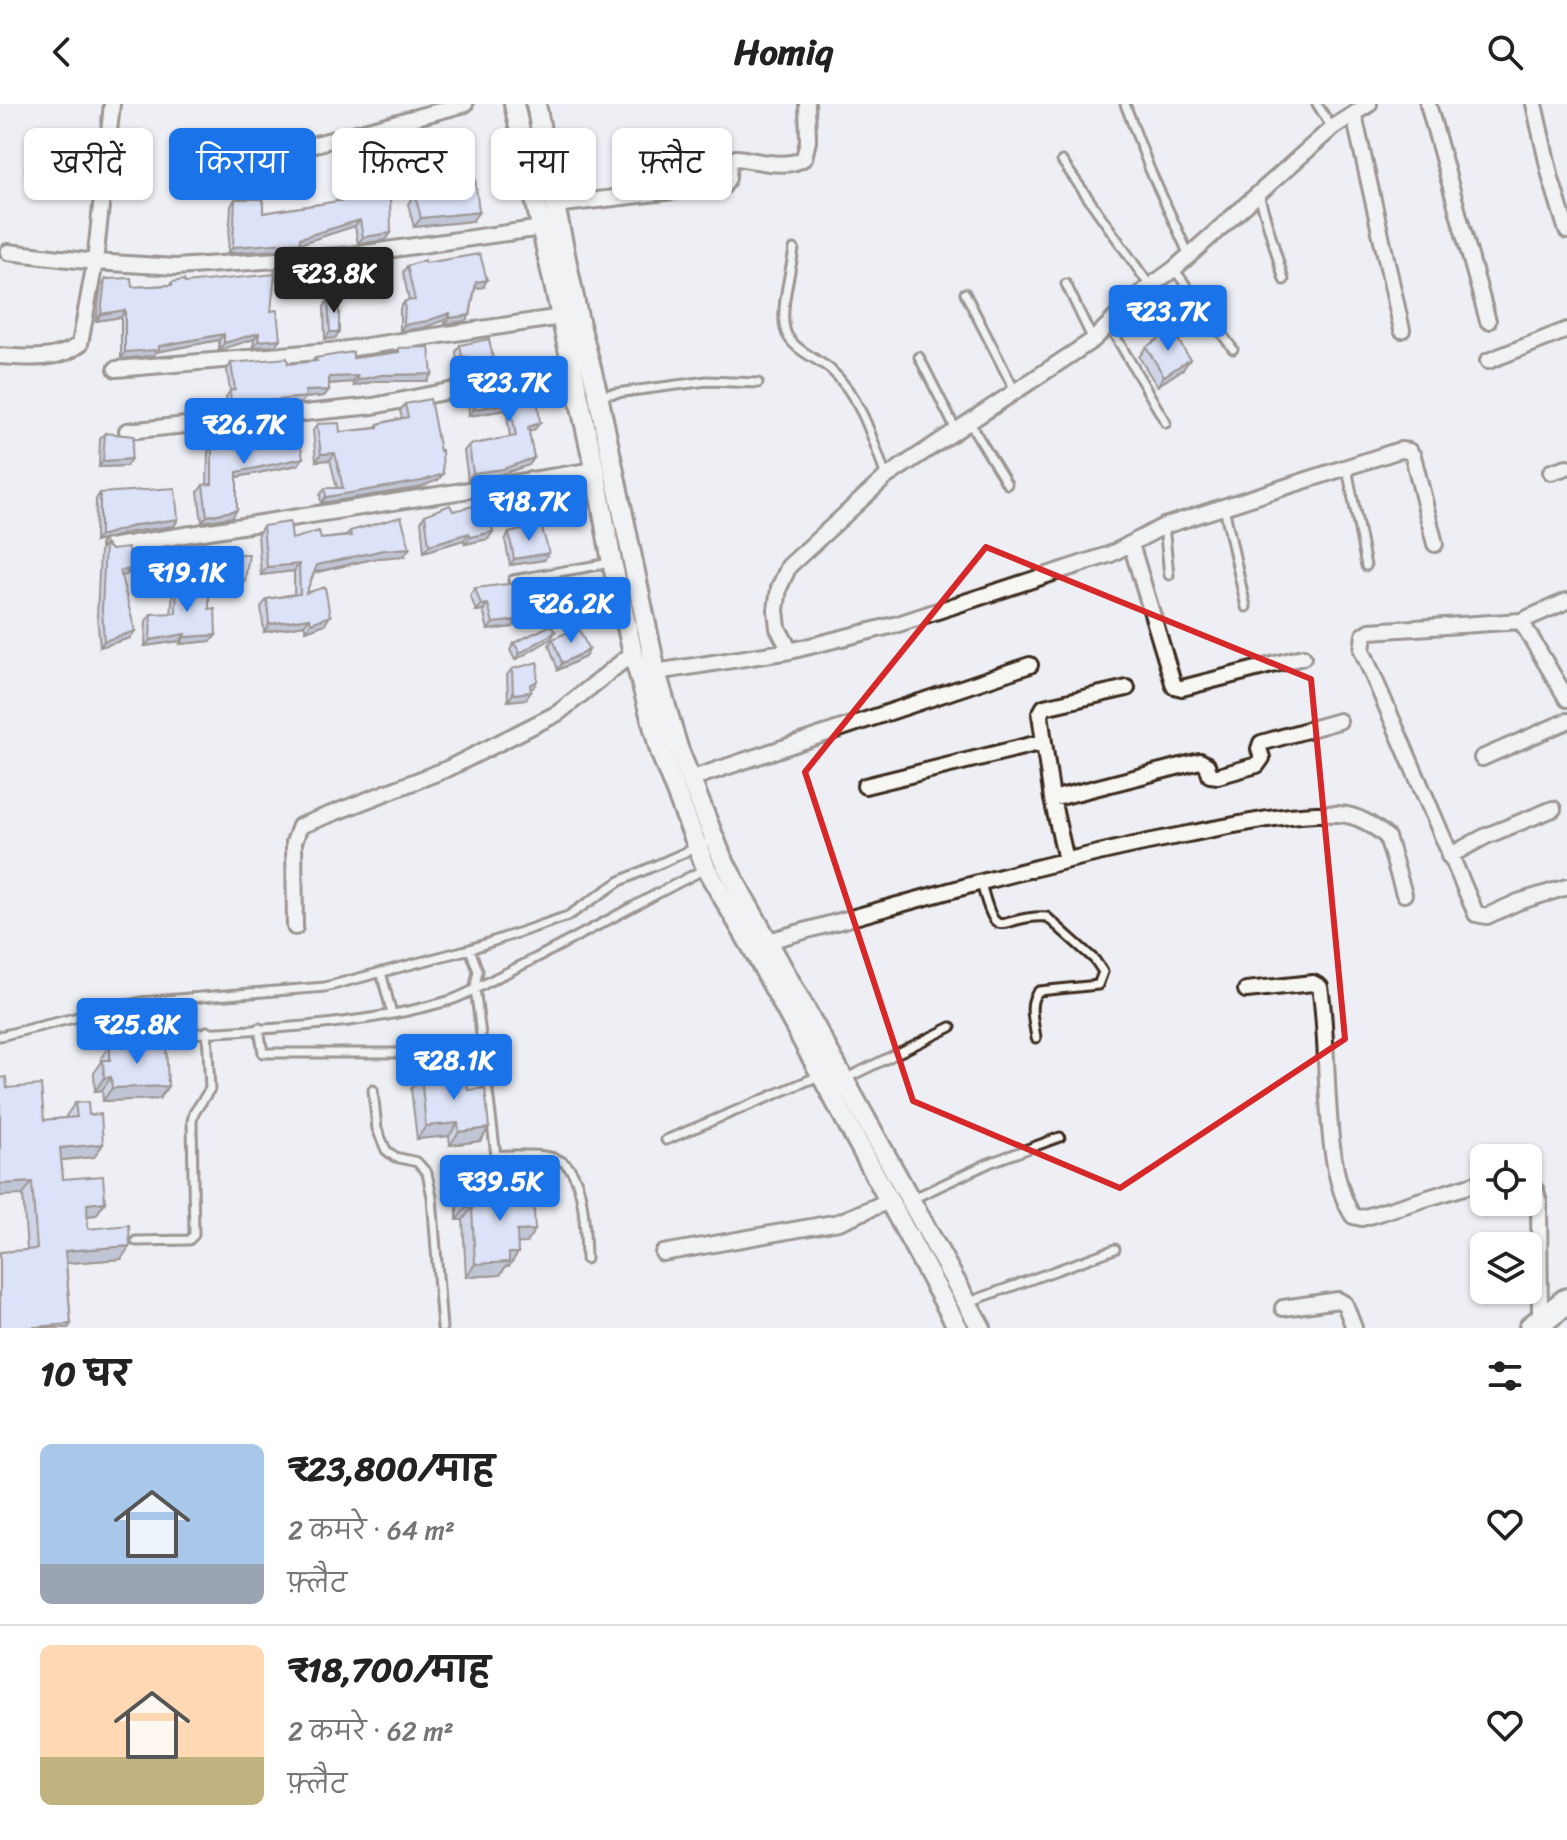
<!DOCTYPE html>
<html lang="hi">
<head>
<meta charset="utf-8">
<style>
  :root { --surface:#fff; --page:#f2f2f2; --text:#222; --muted:#767676; --line:#e0e0e0; --accent:#1a73e8 }
  body { margin:0; font-family:Sriracha,"Playpen Sans Deva",sans-serif; background:var(--page); color:var(--text); height:100vh; display:flex; flex-direction:column; font-size:30px; white-space:nowrap }
  * { box-sizing:border-box; margin:0 }
  p { font-size:26px; color:var(--muted) }
  .icon { flex:none; width:44px; height:44px; fill:none; stroke:currentColor; stroke-width:2; stroke-linecap:round; stroke-linejoin:round }
  .map { position:relative; height:1224px; overflow:hidden }
  .details { display:flex; flex-direction:column; background:var(--surface); flex:1 }
  .details>* { flex:none }
  .top-card { position:absolute; left:24px; top:24px; width:800px; height:72px; display:flex; gap:16px }
  .tools { position:absolute; left:1470px; top:1040px; display:grid; gap:16px }
  .tools a { display:grid; place-items:center; width:72px; height:72px; border-radius:12px; background:var(--surface); box-shadow:0 2px 6px #0004; font-size:40px }
  .price { position:absolute; translate:-50% -68px; padding:0 18px; border-radius:8px; background:var(--accent); color:#fff; font-size:26px; line-height:52px; filter:drop-shadow(0 2px 4px #0008) }
  .price::after { content:''; position:absolute; left:50%; top:48px; width:24px; height:18px; margin-left:-12px; background:inherit; clip-path:polygon(0 0,100% 0,50% 100%) }
  .price.current { background:#222; color:#fff }
  ul { padding:0; list-style:none }
  li { display:flex; align-items:center; gap:24px; height:200px; padding:0 40px }
  li+li { border-top:2px solid var(--line) }
  li span { display:grid; place-items:center; flex:none; width:224px; height:160px; border-radius:12px; color:#555 }
  li>.icon { margin-inline-start:auto }
  span .icon { width:96px; height:96px; fill:#fffc; stroke-width:1 }
  li b { font-size:34px }
  h2 { display:flex; justify-content:space-between; align-items:center; height:96px; padding:0 40px; font-size:34px }
  .pill { padding:0 28px; border-radius:12px; background:var(--surface); box-shadow:0 2px 6px #0004; font-size:28px; line-height:72px }
  .pill.current { background:var(--accent); color:#fff }
  header { display:flex; justify-content:space-between; align-items:center; height:104px; padding:0 40px; background:var(--surface); font-size:36px; font-weight:700 }
  .map>svg:first-child { display:block }
  .lines { fill:none; stroke-linecap:round; stroke-linejoin:round }
  .service-casing { stroke:#3b2a1e; stroke-width:13 }
  .minor-casing { stroke:#3b2a1e; stroke-width:20 }
  .tertiary-casing { stroke:#3b2a1e; stroke-width:24 }
  .trunk-casing { stroke:#3b2a1e; stroke-width:30 }
  .service { stroke:#f6f6f2; stroke-width:7 }
  .minor { stroke:#f6f6f2; stroke-width:14 }
  .tertiary { stroke:#f6f6f2; stroke-width:18 }
  .trunk { stroke:#f6f6f2; stroke-width:24 }
  .wall { fill:#abb5d7; stroke:#3b2a1e; stroke-width:2 }
  .shaded-wall { fill:#8b93af; stroke:#3b2a1e; stroke-width:2 }
  .building { fill:#c7d2fa; stroke:#3b2a1e; stroke-width:2 }
  .marked { fill:none; stroke:#d62828; stroke-width:6; stroke-linejoin:round }
</style>
</head>
<body>
<header><svg class="icon" aria-label="back" viewBox="0 0 24 24"><path d="M15 5l-7 7 7 7"/></svg>Homiq<svg class="icon" aria-label="search" viewBox="0 0 24 24"><circle cx="10" cy="10" r="6"/><path d="M15 15l6 6"/></svg></header>
<div class="map">
<svg width="1567" height="1224" viewBox="0 0 1567 1224">
  <rect width="100%" height="100%" fill="#edeff4"/>
  <filter id="ink" filterUnits="userSpaceOnUse"><feTurbulence type="fractalNoise" baseFrequency=".0125" numOctaves="2"/><feDisplacementMap in="SourceGraphic" scale="16" xChannelSelector="R" yChannelSelector="G"/><feConvolveMatrix kernelMatrix="1 2 1 2 8 2 1 2 1" color-interpolation-filters="sRGB"/></filter>
  <g filter="url(#ink)">
    <g class="lines">
      <!-- service casing -->
      <g class="service-casing">
        <path id="service" d="M1125 0 1150 66 1189 151
          M1317 0 1332 24
          M1062 57 1150 182
          M1259 91 1284 176
          M794 145C791 167 780 205 785 225 789 244 816 254 830 265 861 293 873 335 886 373
          M1174 165 1233 245
          M1066 180 1093 236
          M965 189 1015 287
          M1141 189 1174 236
          M1109 221 1166 319
          M919 253 956 326
          M601 291 707 277 758 279
          M969 318 1007 380
          M1347 364 1366 462
          M1224 403 1246 503
          M1164 422 1169 471
          M513 476 610 459
          M981 779C998 845 998 810 1047 813L1095 856 1103 868 1098 881 1039 887C1027 897 1034 919 1036 934
          M470 845 478 867 475 883 497 1060
          M381 868 392 910
          M259 924 263 949H483
          M0 932 140 898 325 883 470 845 568 812 620 777 713 736
          M136 933C239 925 352 926 451 896 470 890 488 877 506 869 574 836 639 798 707 764
          M845 975 951 923
          M373 986 377 1025 386 1046 395 1053 417 1058 427 1069 432 1093 442 1224
          M666 1036 819 972
          M496 1051C516 1052 541 1048 559 1056 586 1067 585 1129 586 1155
          M910 1096 989 1059 1060 1033
          M136 1137 189 1136 194 1131 192 1017 194 1009 210 985 207 927
          M969 1198 1115 1145"/>
      </g>
      <!-- minor casing -->
      <g class="minor-casing">
        <path id="minor" d="M112 0 95 158 176 163 351 151 542 124
          M1428 0 1488 217
          M1534 0 1551 75 1567 127
          M1354 11 1402 226
          M34 64 103 69
          M215 67 465 0
          M555 101 724 81 728 74 729 58 736 54C756 56 787 66 804 54L808 37 807 0
          M0 252C27 254 59 257 80 240L95 158 8 148
          M1488 257 1567 226
          M116 265 341 246 561 213
          M127 327 373 302 571 263
          M1551 368 1567 363
          M1131 440 1174 582 1182 584 1303 553
          M109 443 595 366
          M1567 497 1521 517 1370 527 1364 531 1362 546 1476 810 1487 812 1518 798 1567 783
          M1521 517 1567 595
          M790 547 778 524 776 506 779 484 789 462 886 373 1093 236 1141 189 1174 165 1332 24 1369 0
          M656 568 790 547 898 520 1111 450 1164 422 1400 346 1409 347 1413 352 1435 440
          M1482 654 1567 617
          M690 675 1030 561
          M865 682 1043 638
          M1052 695 1200 657 1207 661 1210 671 1218 672 1257 661 1262 654 1259 645 1261 639 1339 617
          M1449 752 1486 732 1553 705
          M1066 756 1052 695 1040 610 1044 603 1127 584
          M295 823 294 738 300 722 447 665 558 609 633 549
          M768 837C907 799 1046 757 1188 730 1236 721 1288 708 1339 710 1358 711 1373 721 1387 733L1404 790
          M1246 886 1313 879 1320 883C1331 945 1320 1062 1353 1112L1362 1114 1484 1077
          M1528 1077 1536 1087 1539 1098 1540 1217
          M663 1149 839 1118 889 1097
          M1283 1204 1338 1196 1345 1200 1354 1224"/>
      </g>
      <!-- tertiary casing -->
      <g class="tertiary-casing">
        <path id="tertiary" d="M514 0 595 366 612 458 633 549 661 650 706 764 753 845 958 1224
          M536 0 555 101 578 213 598 291 656 568 678 644 723 756 981 1224"/>
      </g>
      <!-- trunk casing -->
      <g class="trunk-casing">
        <path id="trunk" d="M1532 1224 1567 1197"/>
      </g>
      <!-- service -->
      <use href="#service" class="service"/>
      <!-- minor -->
      <use href="#minor" class="minor"/>
      <!-- tertiary -->
      <use href="#tertiary" class="tertiary"/>
      <!-- trunk -->
      <use href="#trunk" class="trunk"/>
    </g>
    <!-- wall -->
    <path class="wall" d="M390 89 386 136 358 140 355 122 299 140 295 145 228 149 231 102 235 95 263 109Z
      M415 91 472 117 414 123 408 100Z
      M425 159 483 183 475 184 470 211 465 217 445 220V216L423 224 400 227V204L405 197H409L403 168 407 162Z
      M279 160 324 174 320 181 279 184 274 166Z
      M105 175 132 183 170 181 172 178 185 179 271 207 275 242 253 243 254 235 219 246V236L156 248 154 251 150 252 121 255V213L96 217 101 182Z
      M328 196 339 228 335 234 325 235 324 203Z
      M460 241 493 255 489 261 469 267 468 260 457 258 456 248Z
      M1146 243 1190 255 1183 265 1157 282 1139 253Z
      M399 244 427 277H376L354 282 353 278 329 280 324 292 305 294 301 299 226 307V293L230 287 227 266 231 259 288 260 313 257 315 254H353L396 249Z
      M473 288 549 291 544 298 538 299 535 325 529 328 534 354 529 361 499 371 468 376 464 347 469 341 510 333 506 306 469 312 468 294Z
      M405 300 443 370 438 376 417 384 321 399 320 391 325 384H337L330 356 316 357 313 327 317 320 340 328 375 324 378 320 402 314 400 307Z
      M105 329 126 362 99 363 100 335Z
      M261 335 303 354 298 361 237 373 232 413 202 418 198 388 203 381H207L208 348 212 341Z
      M100 389 178 415 174 422 131 428 95 438 96 395Z
      M534 390 569 405 564 412 530 419V396Z
      M453 407 488 435 465 440 464 436 424 448 421 417 425 411Z
      M263 422 292 435H321L346 432 350 427 404 452 377 454 314 469 306 489 325 520 306 527 304 521 264 528 261 503 267 495 294 490V467L261 471 258 430Z
      M509 429 544 456 510 461 505 436Z
      M105 440 131 465 126 471 121 472 130 534 100 543 97 512 100 447Z
      M216 451 245 477 241 483 211 486V458Z
      M177 481 209 505 216 531 211 537 180 540V537L145 542 146 517 151 510H171L173 487Z
      M475 484 517 516 513 523 488 526 483 506 476 507 470 491Z
      M551 535 515 556 510 546 514 539Z
      M553 535 589 546 585 553 558 566 549 541Z
      M512 565 537 577 533 584 530 585 526 595 508 597 507 571Z
      M110 941 168 982 159 995 103 997 102 986 95 987 94 969 101 959V954Z
      M421 972 468 986 489 1024 480 1037 450 1041 449 1032 417 1035 411 985Z
      M7 984 44 1016 67 1014 66 1012 75 999 89 1011 103 1040 94 1053 61 1056 63 1075 105 1098 96 1111 87 1112 88 1125 121 1155 66 1159 71 1220 68 1224H0L27 1146 23 1091Z
      M466 1090 526 1139H518L509 1162H506L500 1171 466 1173 463 1116H457V1103Z"/>
    <!-- shaded-wall -->
    <path class="shaded-wall" d="M479 108 472 117 414 123 421 114Z
      M360 116 355 122 299 140 295 145 228 149 233 143 300 134Z
      M391 129 386 136 358 140 363 133Z
      M324 174 320 181 279 184 284 178Z
      M487 176 483 183 472 185 476 178Z
      M125 206 121 213 96 217 101 210Z
      M450 209 445 216 423 224 400 227 404 221Z
      M470 211 465 217 445 220 450 214Z
      M330 228H339L335 234 325 235Z
      M259 229 254 235 219 246 224 239Z
      M224 230 219 236 156 248 154 251 150 252 121 255 125 248Z
      M280 235 275 242 253 243 258 237Z
      M462 252 472 254 468 260 457 258Z
      M493 255 489 261 469 267 473 260Z
      M1190 255 1183 265 1157 282 1164 272Z
      M432 270 427 277H376L354 282 358 276 381 271Z
      M358 272 353 278 324 280 329 273Z
      M329 286 324 292 305 294 301 299 226 307 231 300 305 287Z
      M549 291 544 298 533 300 537 293Z
      M510 299 506 306 469 312 474 305Z
      M540 319 535 325 523 330 528 323Z
      M335 349 330 356 316 357 321 350Z
      M303 354 298 361 232 374 237 368Z
      M534 354 529 361 499 371 468 376 473 369Z
      M131 355 126 362 99 363 103 357Z
      M443 370 438 376 417 384 321 399 326 393Z
      M569 405 564 412 530 419 535 413Z
      M237 406 232 413 202 418 207 412Z
      M178 415 174 422 131 428 95 438 100 432 136 421Z
      M493 428 488 435 465 440 470 433Z
      M469 429 464 436 424 448 429 441Z
      M410 444 404 452 377 454 311 469 317 461 383 446Z
      M549 449 544 456 510 461 514 455Z
      M299 460 294 467 261 471 267 463Z
      M131 465 126 471 115 473 120 467Z
      M245 477 241 483 211 486 216 480Z
      M488 500 483 506 476 507 481 501Z
      M330 512 325 520 306 527 311 519Z
      M310 514 304 521 264 528 269 520Z
      M517 516 513 523 488 526 493 519Z
      M135 527 130 534 100 543 104 537Z
      M555 528 551 535 515 556 520 549Z
      M185 530 180 537 145 542 150 536Z
      M216 531 211 537 180 540 185 533Z
      M589 546 585 553 558 566 562 559Z
      M531 588 526 595 508 597 513 590Z
      M111 973 102 986 95 987 104 974Z
      M168 982 159 995 103 997 112 984Z
      M458 1019 449 1032 417 1035 426 1022Z
      M489 1024 480 1037 450 1041 459 1028Z
      M103 1040 94 1053 51 1057 60 1044Z
      M32 1078 23 1091 0 1092V1080Z
      M105 1098 96 1111 77 1112 87 1100Z
      M466 1103H472L463 1116H457Z
      M535 1126 526 1139 508 1140 517 1127Z
      M130 1142 121 1155 56 1160 65 1147Z
      M509 1149H518L509 1162H506L500 1171 466 1173 475 1160Z
      M71 1220 68 1224H24Z"/>
    <!-- building -->
    <path class="building" d="M475 74 479 108 421 114 415 91Z
      M390 89 391 129 363 133 360 116 300 134V138L233 143 235 95H263V109Z
      M480 150 487 176 476 178 470 211 450 214V209L427 217 404 221 405 197 415 196 407 162 425 156V159Z
      M322 157 324 174 284 178 279 160Z
      M275 170 271 207 277 206 280 235 258 237 259 229 224 239V230L159 242V245L155 246 125 248V206L101 210 105 175 131 174 132 183 172 181V178L184 176 185 179Z
      M339 193V228H330L328 196Z
      M1172 226 1190 255 1164 272 1146 243Z
      M489 235 493 255 473 260 472 254 462 252 460 241Z
      M429 243 432 270 381 271 358 276V272L329 273V286L305 287 306 293 231 300 230 287 235 285 231 259 287 254 288 260 317 257 315 254 340 250 353 248V254L399 248V244Z
      M547 272 549 291 537 293 540 319 528 323 534 354 503 365 473 369 469 341 516 332 510 299 474 305 473 288Z
      M430 295 440 347 442 346 443 370 422 377 326 393 325 384H343L335 349 321 350 317 320 339 319 340 328 378 324V320L408 313 405 300Z
      M105 329 134 332 131 355 103 357Z
      M298 329 303 354 237 368V406L207 412 203 381 212 380V341L261 330V335Z
      M563 382 569 405 535 413 534 390Z
      M175 384 178 415 136 421 100 432V389Z
      M486 399 493 428 470 433 469 429 429 441 425 411 450 401 453 407Z
      M401 413 410 444 383 446 317 461 306 489 325 483 330 512 311 519 310 514 269 520 267 495 300 490 299 460 267 463 263 422 290 418 292 435 319 427 321 435 351 432 350 427Z
      M541 421 549 449 514 455 509 429Z
      M105 440 111 446 128 444 131 465 120 467 135 527 104 537 102 505Z
      M249 450 245 477 216 480V451Z
      M209 475V505L215 504 216 531 185 533V530L150 536 151 510 176 509 177 481Z
      M516 479 517 516 493 519 488 500 481 501 475 484Z
      M551 521 555 528 520 549 514 539Z
      M578 523 589 546 562 559 553 535Z
      M538 558 537 577 530 581 531 588 513 590 512 565Z
      M166 939 168 982 112 984 111 973 104 974 103 956H110V941Z
      M466 966 468 986 485 984 489 1024 459 1028 458 1019 426 1022 421 972Z
      M6 973 7 984 41 981 44 1016 77 1013 75 999 88 998 89 1011 101 1010 103 1040 60 1044 63 1075 103 1072 105 1098 87 1100 88 1125 129 1121 130 1142 65 1147 71 1220 24 1224H0V1148L37 1145 32 1078 0 1080V974Z
      M533 1087 535 1126 517 1127 518 1149H509V1158L475 1160 472 1103H466V1090Z"/>
  </g>
  <!-- marked area -->
  <path d="M0 0H1567V1224H0ZM986 443 1311 575 1345 935 1120 1084 913 997 805 668Z" fill="#edeff4" fill-opacity=".55" fill-rule="evenodd"/>
  <path class="marked" d="M986 443 1311 575 1345 935 1120 1084 913 997 805 668Z"/>
</svg>
<div class="tools">
<a><svg class="icon" aria-label="locate" viewBox="0 0 24 24"><circle cx="12" cy="12" r="6"/><path d="M12 2v4M12 18v4M2 12h4M18 12h4"/></svg></a>
<a><svg class="icon" aria-label="layers" viewBox="0 0 24 24"><path d="M12 4l9 5-9 5-9-5zM3 14l9 5 9-5"/></svg></a>
</div>
<b class="price current" style="left:334px;top:211px">₹23.8K</b>
<b class="price" style="left:1168px;top:249px">₹23.7K</b>
<b class="price" style="left:509px;top:320px">₹23.7K</b>
<b class="price" style="left:244px;top:362px">₹26.7K</b>
<b class="price" style="left:529px;top:439px">₹18.7K</b>
<b class="price" style="left:187px;top:510px">₹19.1K</b>
<b class="price" style="left:571px;top:541px">₹26.2K</b>
<b class="price" style="left:137px;top:962px">₹25.8K</b>
<b class="price" style="left:454px;top:998px">₹28.1K</b>
<b class="price" style="left:500px;top:1119px">₹39.5K</b>
<div class="top-card">
<a class="pill">खरीदें</a>
<a class="pill current">किराया</a>
<a class="pill">फ़िल्टर</a>
<a class="pill">नया</a>
<a class="pill">फ़्लैट</a>
</div>
</div>
<section class="details">
<h2>10 घर<svg class="icon" aria-label="filters" viewBox="0 0 24 24"><path d="M4 7h16M4 17h16"/><circle cx="9" cy="7" r="2"/><circle cx="15" cy="17" r="2"/></svg></h2>
<ul>
<li><span style="background:linear-gradient(#a9c7e8 75%,#9aa5b1 0)"><svg class="icon" aria-label="home" viewBox="0 0 24 24"><path d="M3 11l9-7 9 7M6 9v11h12V9"/></svg></span><div><b>₹23,800/माह</b><p>2 कमरे · 64 m²</p><p>फ़्लैट</p></div><svg class="icon" aria-label="heart" viewBox="0 0 24 24"><path d="M12 20l-8-8c-3-5 5-10 8-4 3-6 11-1 8 4z"/></svg></li>
<li><span style="background:linear-gradient(#ffd9b3 70%,#c2b280 0)"><svg class="icon" aria-label="home" viewBox="0 0 24 24"><path d="M3 11l9-7 9 7M6 9v11h12V9"/></svg></span><div><b>₹18,700/माह</b><p>2 कमरे · 62 m²</p><p>फ़्लैट</p></div><svg class="icon" aria-label="heart" viewBox="0 0 24 24"><path d="M12 20l-8-8c-3-5 5-10 8-4 3-6 11-1 8 4z"/></svg></li>
</ul>
</section>
</body>
</html>
